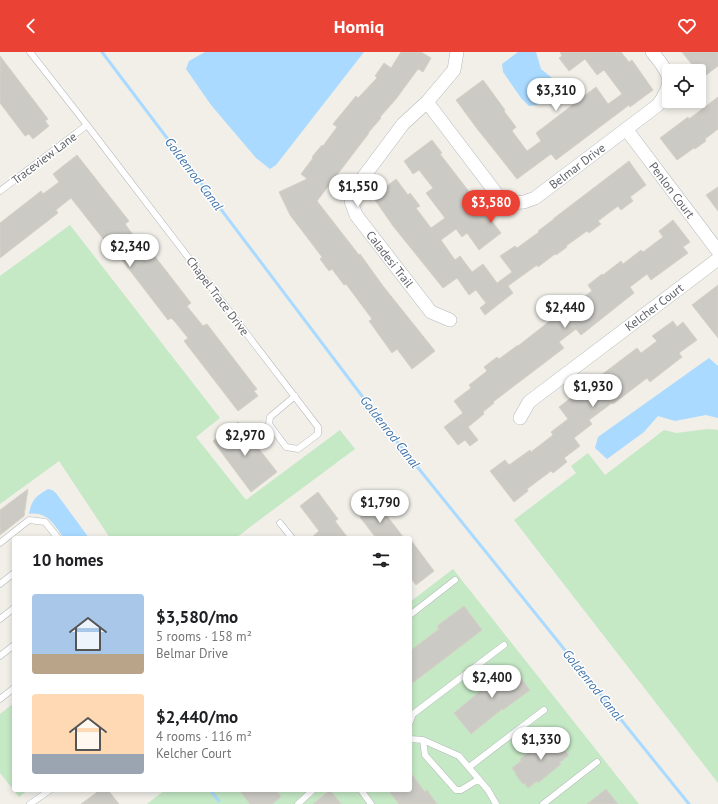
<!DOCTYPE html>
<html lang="en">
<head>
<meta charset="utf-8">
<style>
  :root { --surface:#fff; --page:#f2f2f2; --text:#202124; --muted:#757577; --accent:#ea4335 }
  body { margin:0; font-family:"PT Sans",sans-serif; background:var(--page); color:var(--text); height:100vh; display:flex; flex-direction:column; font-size:15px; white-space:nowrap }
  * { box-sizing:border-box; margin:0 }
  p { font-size:13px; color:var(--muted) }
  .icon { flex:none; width:22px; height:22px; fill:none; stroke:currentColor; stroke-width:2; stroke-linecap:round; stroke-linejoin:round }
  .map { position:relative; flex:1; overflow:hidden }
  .details { position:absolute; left:12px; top:484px; width:400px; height:256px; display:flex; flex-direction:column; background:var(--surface); border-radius:4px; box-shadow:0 2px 6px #0003 }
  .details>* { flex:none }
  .buttons { position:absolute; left:662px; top:12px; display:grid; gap:8px }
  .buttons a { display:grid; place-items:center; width:44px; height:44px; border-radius:4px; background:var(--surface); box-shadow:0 2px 6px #0003; font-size:20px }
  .price { position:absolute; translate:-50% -34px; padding:0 9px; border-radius:14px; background:#fff; color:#222; font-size:13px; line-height:26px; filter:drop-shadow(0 1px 2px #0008) }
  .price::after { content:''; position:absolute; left:50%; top:24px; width:12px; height:9px; margin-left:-6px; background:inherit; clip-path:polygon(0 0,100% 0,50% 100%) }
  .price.active { background:var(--accent); color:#fff }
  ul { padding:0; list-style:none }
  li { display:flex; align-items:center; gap:12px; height:100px; padding:0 20px }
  li span { display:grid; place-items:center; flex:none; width:112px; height:80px; border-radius:4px; color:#555 }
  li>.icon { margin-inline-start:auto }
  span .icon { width:48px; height:48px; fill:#fffc; stroke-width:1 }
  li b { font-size:17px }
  h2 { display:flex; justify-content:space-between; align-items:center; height:48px; padding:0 20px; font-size:17px }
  header { display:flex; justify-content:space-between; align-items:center; height:52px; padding:0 20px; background:var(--accent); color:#fff; font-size:18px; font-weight:700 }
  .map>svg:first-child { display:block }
  .green { fill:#c5e8c5 }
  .water { fill:#aadaff }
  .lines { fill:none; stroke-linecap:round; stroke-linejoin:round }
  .stream { stroke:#aadaff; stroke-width:3 }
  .building { fill:#cccac5; stroke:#d6d1c6 }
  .service-casing { stroke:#b5b8bc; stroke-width:7 }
  .minor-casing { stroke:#b5b8bc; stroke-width:14 }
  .service { stroke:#fff; stroke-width:6 }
  .minor { stroke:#fff; stroke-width:13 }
  .labels { text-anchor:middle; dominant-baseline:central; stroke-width:3; stroke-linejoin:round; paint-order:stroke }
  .street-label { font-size:12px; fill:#5f6368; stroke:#fff }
  .water-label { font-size:13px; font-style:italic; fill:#4174aa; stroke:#fff }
</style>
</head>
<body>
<header><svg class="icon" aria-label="back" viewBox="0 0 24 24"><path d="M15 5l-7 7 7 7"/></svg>Homiq<svg class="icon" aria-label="heart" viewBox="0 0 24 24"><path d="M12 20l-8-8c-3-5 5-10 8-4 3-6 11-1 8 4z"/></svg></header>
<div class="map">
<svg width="718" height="752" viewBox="0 0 718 752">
  <rect width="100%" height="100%" fill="#f1efe8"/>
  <!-- green -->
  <path class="green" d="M70 173 220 366 196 385 246 448 340 378 355 397 258 469 236 486H110L59 409 0 452V224Z
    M708 377 718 378V731L514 468 576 421 571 414 588 401 605 423 664 378 676 381Z
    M453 517 639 752H147L165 738H410V550Z
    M14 651V738H28L19 745 0 721V662Z"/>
  <!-- water -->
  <path class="water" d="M205 0H364L276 113 270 117 256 106 211 53 186 17 189 9Z
    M518 0H536L541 17 557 30V37L537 53 529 54 521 46 503 20 502 12Z
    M709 306 718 314V366L706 363 675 369 658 364 644 380 607 407 595 396 598 385Z
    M48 437 52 438 56 441 89 486H64C54 473 47 459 29 462 32 447 35 445 48 437Z"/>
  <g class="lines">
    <!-- stream -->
    <path class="stream" d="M102 0 390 381 689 752
      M210 738 219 749"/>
  </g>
  <!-- building -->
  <path class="building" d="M401 0H421L431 6 423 20 418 17 396 47 380 65 381 66 368 81H369L340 119 333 128 317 149 359 203 360 202 383 234 435 299 412 317 397 297 392 301 369 269 372 267 346 232 344 233 332 217 329 219 320 207 322 205 290 163 279 140 307 127 301 122 313 106 312 105 322 93 323 94 337 75 333 72 356 44 358 46 377 26 375 24 384 11 391 16Z
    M560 0H621L629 10 632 8 653 38 630 55 629 53 556 108 551 102 517 127 491 94 478 78 456 48 483 28 505 58 504 59 516 75 512 79 527 99 541 89 536 81 596 35 608 52 622 42 604 18 597 23 585 7 569 19 559 6 562 4Z
    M682 0H718V14L702 26 699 22V19H697Z
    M0 4 48 67 45 69 49 74 33 87 29 82 25 84 0 51Z
    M718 45V77L705 87 706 89 695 97 694 96 677 108 660 86 688 65 689 67Z
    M432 88 442 101 440 102 501 181 479 198 467 181 462 185 456 177 441 188 455 208 460 204 472 220 483 212 497 231 512 220 500 204 515 194 517 196 539 180 538 179 554 167H553L629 109 646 133 630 145 633 149 621 158 618 154 598 169 601 172 589 181 587 179 566 194 567 195 556 203 555 202 538 215 537 213 508 234 513 241 485 263 480 256 486 251 476 238 469 243 457 226 443 236 393 174 373 145 396 127 408 143 410 141 420 154 416 156 431 176 445 166 426 141 433 136 419 118 413 122 404 109Z
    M77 103 129 169 125 172 137 188 140 185 191 251 187 254 190 258 203 274 207 272 257 337 254 339 258 344 238 359 184 289 188 286 175 270 171 266 168 268 118 203 121 201 109 184 104 188 71 146 56 158 58 161 0 206V171L41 139 43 142 59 130 53 122Z
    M718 135V159L706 143Z
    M673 168 690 190 683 195 688 201 651 228 647 222 630 235 634 241 581 283 576 277 559 290 564 296 493 350 494 351 483 360 484 362 468 375 478 388 470 394 465 388 458 393 444 375 463 361 454 349 471 336 469 333 487 319 484 315 497 305 499 307 518 293V294L570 253 571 254 592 239 588 233 602 222 603 223 621 209 623 212 641 198 643 200 663 185 659 179Z
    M718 233V286L692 253Z
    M673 269 677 275 683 270 697 288 679 301 682 305 650 330 647 326 613 352 612 351 589 368 592 372 574 386 580 394 564 406 567 410 553 421 551 419 527 437 528 439 514 450 490 419 505 408 509 413 530 398 531 400 553 383 551 380 568 367 559 355 637 296 641 301 657 289 652 284Z
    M238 370 277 420 251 440 213 389Z
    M28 437 24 464 0 483V458Z
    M318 440 338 467 335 469 348 486H311L319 479 300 454Z
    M377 451 404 486H376L360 465Z
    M410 487 434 519 416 533 410 525Z
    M464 554 482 578 410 633V599L439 577 437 574Z
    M511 613 530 638 503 658 502 657 471 682 454 661 485 635 484 634Z
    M553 682 557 688 559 687 567 697 565 699 569 703 559 711 561 712 538 731 537 729 528 736 524 731 523 732 515 722 516 721 512 716 521 709 520 707Z
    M410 720 425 740 427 738 437 752H399L388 738H410Z
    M606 737 618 752H587Z
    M100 738H108L119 752H81Z
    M239 738H276L281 745 272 752H250Z
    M330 738 341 752H313Z"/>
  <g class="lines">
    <!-- service casing -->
    <g class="service-casing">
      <path id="service" d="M30 0 87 73 318 375V382L298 397 286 395 269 372 270 365 295 344
        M0 139 87 73
        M280 471 292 486
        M0 491 29 468 45 470 58 486
        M0 532 14 521
        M410 563 455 528
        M0 567 14 556
        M0 604 14 593
        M0 647 14 636
        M410 670 413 662 504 593
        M410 687 423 688 459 704 488 738 496 752
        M423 688 425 703 456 738H461L479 727
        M469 715 544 658
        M361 738 371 752
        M30 752 50 738
        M298 752 313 738
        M543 752 597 710"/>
    </g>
    <!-- minor casing -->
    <g class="minor-casing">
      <path id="minor" d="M427 50 499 145 510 151 524 150 535 146 658 53C663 46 671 33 668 24 665 15 658 7 652 0
        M626 77 718 199
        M450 268 431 260 356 163 351 149 356 135 403 72 427 50 454 18 457 0
        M520 366 529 350 718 207"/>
    </g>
    <!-- service -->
    <use href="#service" class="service"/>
    <!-- minor -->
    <use href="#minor" class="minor"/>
  </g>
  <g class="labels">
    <!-- street labels -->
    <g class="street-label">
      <text transform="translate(44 106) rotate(-37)">Traceview Lane</text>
      <text transform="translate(577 114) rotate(-37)">Belmar Drive</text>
      <text transform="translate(672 138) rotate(53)">Penlon Court</text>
      <text transform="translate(390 207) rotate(52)">Caladesi Trail</text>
      <text transform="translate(218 244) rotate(53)">Chapel Trace Drive</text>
      <text transform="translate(654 255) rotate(-37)">Kelcher Court</text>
    </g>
    <!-- water labels -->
    <g class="water-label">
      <text transform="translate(194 122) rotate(53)">Goldenrod Canal</text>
      <text transform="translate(390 380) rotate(52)">Goldenrod Canal</text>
      <text transform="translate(593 633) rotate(51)">Goldenrod Canal</text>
    </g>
  </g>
</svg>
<div class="buttons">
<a><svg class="icon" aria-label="locate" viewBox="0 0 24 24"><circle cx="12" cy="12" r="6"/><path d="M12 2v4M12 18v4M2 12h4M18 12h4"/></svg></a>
</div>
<b class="price" style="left:556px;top:60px">$3,310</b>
<b class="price" style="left:358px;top:156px">$1,550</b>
<b class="price active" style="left:491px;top:172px">$3,580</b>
<b class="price" style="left:130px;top:216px">$2,340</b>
<b class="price" style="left:565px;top:277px">$2,440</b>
<b class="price" style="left:593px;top:356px">$1,930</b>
<b class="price" style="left:245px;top:405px">$2,970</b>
<b class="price" style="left:380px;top:472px">$1,790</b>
<b class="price" style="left:492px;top:647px">$2,400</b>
<b class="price" style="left:541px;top:709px">$1,330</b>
<section class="details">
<h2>10 homes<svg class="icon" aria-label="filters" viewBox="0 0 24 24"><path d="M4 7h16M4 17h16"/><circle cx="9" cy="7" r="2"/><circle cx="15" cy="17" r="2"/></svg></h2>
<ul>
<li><span style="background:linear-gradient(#a9c7e8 75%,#b9a48a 0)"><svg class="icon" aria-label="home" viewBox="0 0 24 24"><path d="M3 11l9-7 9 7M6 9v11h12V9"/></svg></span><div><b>$3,580/mo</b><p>5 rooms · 158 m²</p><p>Belmar Drive</p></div></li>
<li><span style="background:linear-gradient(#ffd9b3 75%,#9aa5b1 0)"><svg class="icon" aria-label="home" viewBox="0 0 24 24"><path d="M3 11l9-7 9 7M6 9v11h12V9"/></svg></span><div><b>$2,440/mo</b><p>4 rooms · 116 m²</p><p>Kelcher Court</p></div></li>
</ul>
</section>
</div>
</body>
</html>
